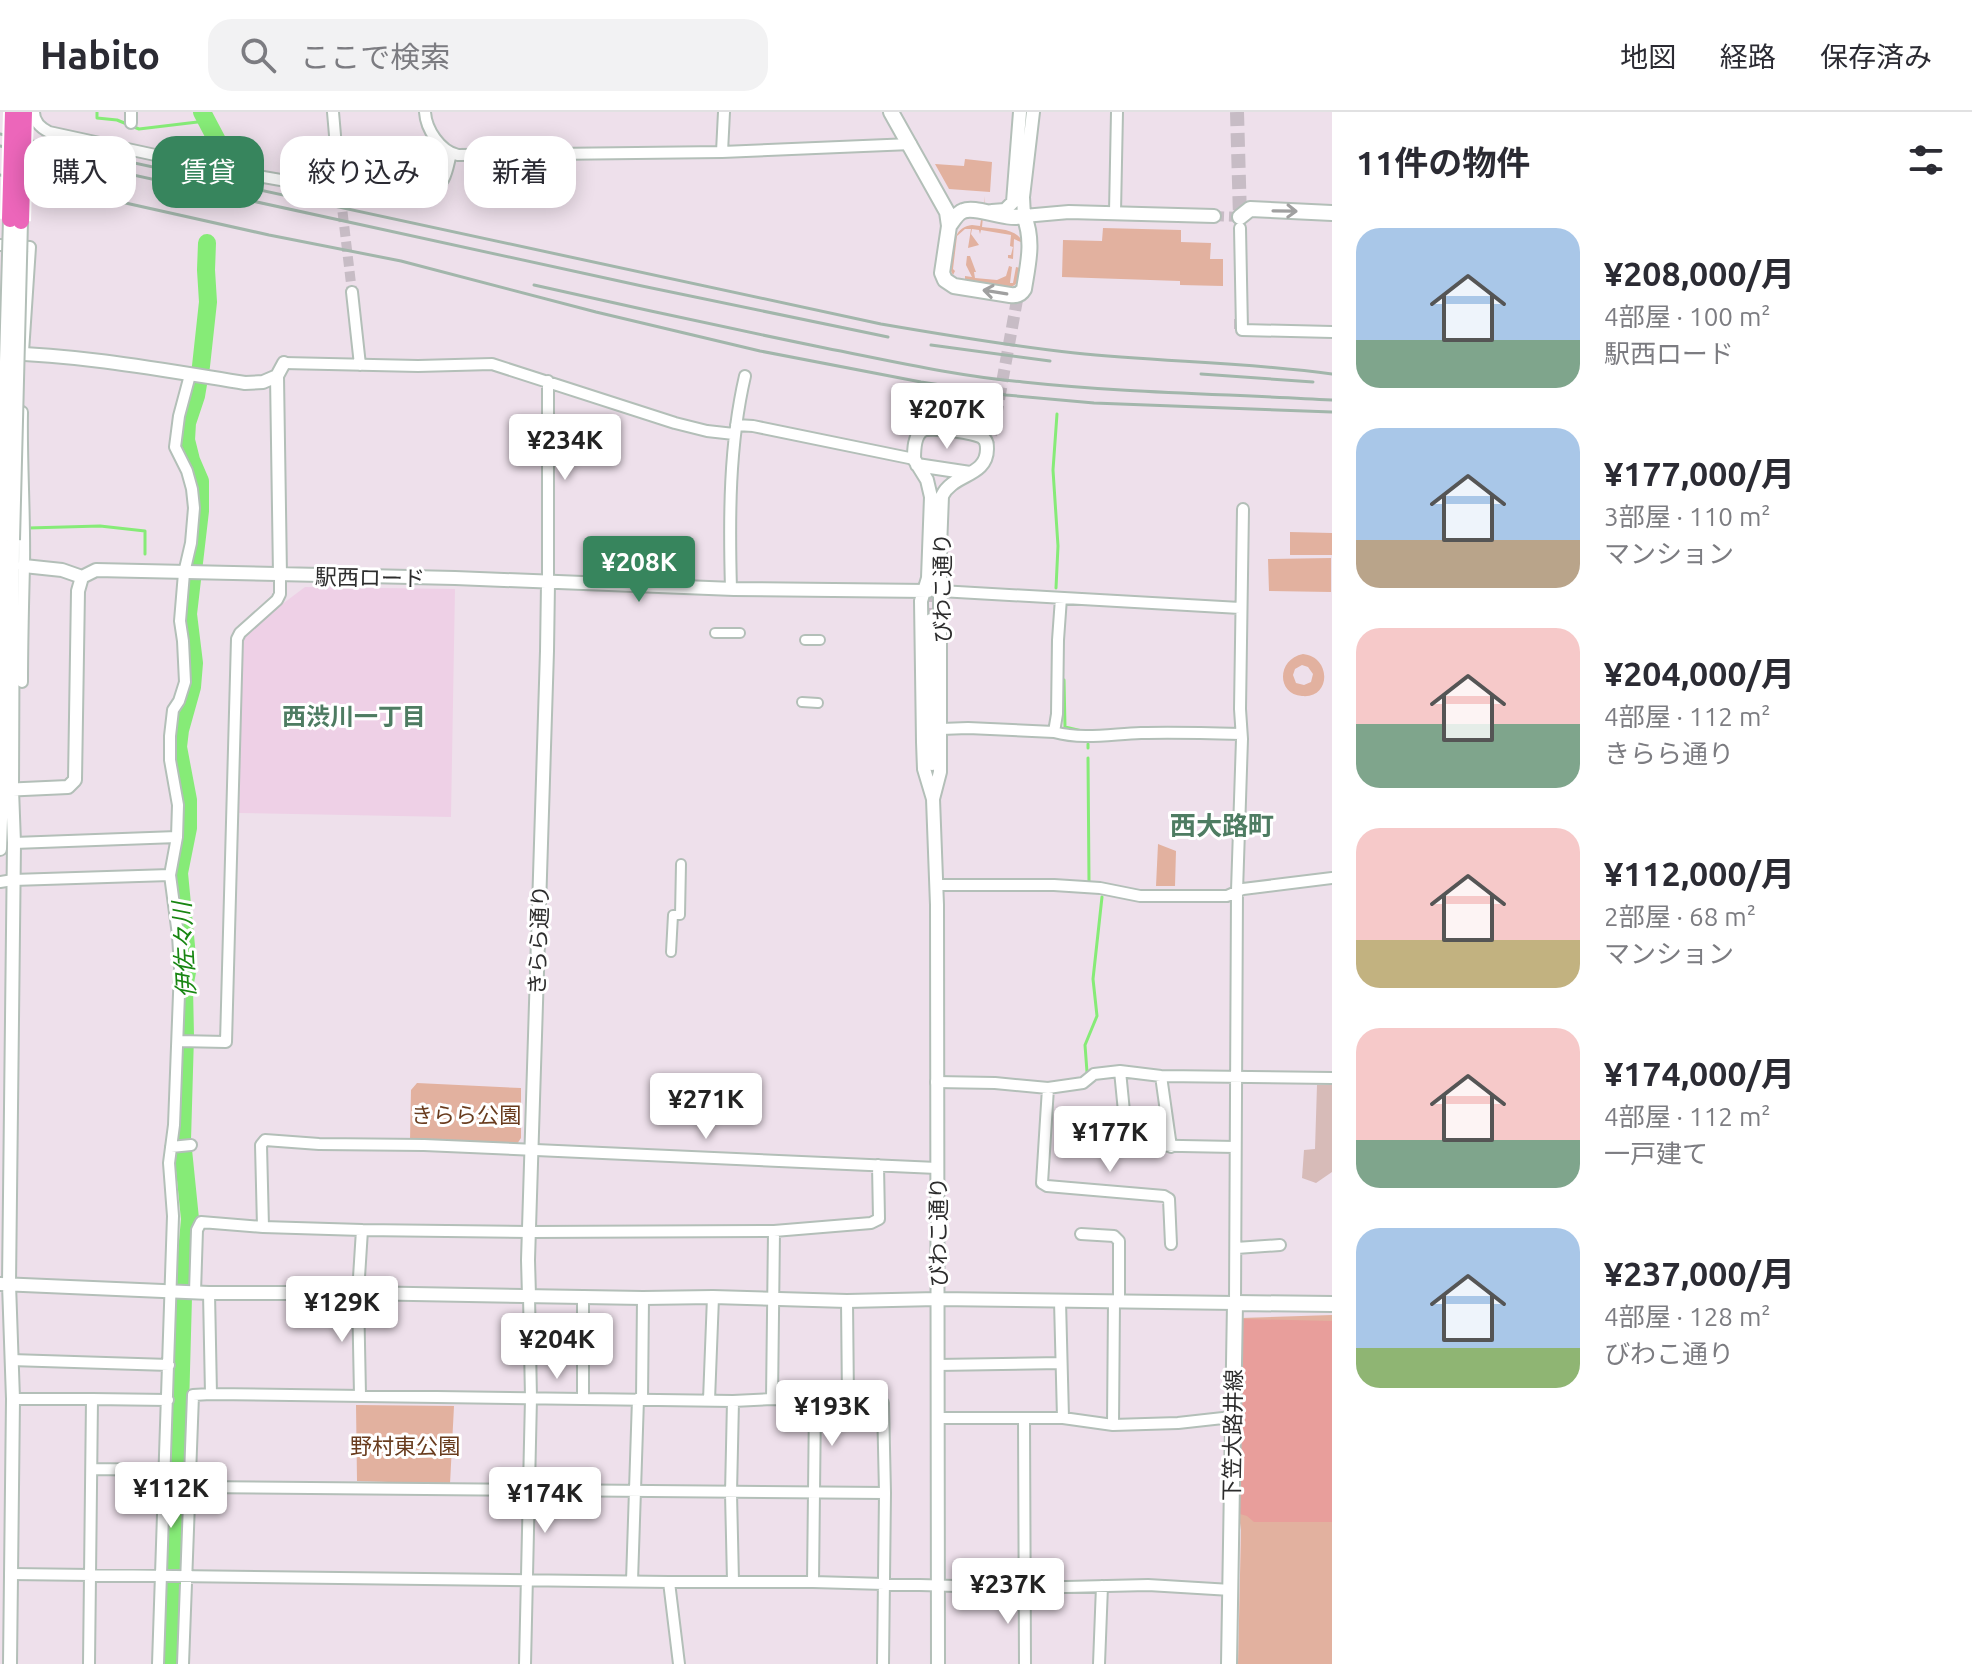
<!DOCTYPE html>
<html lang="ja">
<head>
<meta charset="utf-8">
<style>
  :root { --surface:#fff; --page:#f2f2f3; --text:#2b2b33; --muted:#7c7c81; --line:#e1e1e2; --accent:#37855d }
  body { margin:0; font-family:Ubuntu,"Noto Sans JP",sans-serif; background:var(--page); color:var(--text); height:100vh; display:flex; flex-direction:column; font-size:30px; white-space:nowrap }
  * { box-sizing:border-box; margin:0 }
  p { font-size:26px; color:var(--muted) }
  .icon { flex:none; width:44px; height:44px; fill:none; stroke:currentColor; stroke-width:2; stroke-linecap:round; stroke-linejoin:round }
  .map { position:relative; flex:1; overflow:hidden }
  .side { display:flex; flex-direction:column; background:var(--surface); width:640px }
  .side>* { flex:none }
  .guide { position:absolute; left:24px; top:24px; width:760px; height:72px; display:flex; gap:16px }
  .price { position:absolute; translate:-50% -68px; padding:0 18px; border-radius:8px; background:#fff; color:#222; font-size:26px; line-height:52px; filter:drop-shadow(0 2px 4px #0008) }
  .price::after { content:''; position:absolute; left:50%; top:48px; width:24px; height:18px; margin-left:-12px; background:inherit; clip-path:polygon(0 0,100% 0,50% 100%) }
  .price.current { background:var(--accent); color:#fff }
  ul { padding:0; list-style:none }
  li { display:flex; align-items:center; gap:24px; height:200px; padding:0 24px }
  li span { display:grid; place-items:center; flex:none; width:224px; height:160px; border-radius:24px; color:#555 }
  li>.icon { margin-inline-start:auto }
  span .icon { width:96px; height:96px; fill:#fffc; stroke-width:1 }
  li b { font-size:34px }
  h2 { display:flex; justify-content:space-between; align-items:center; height:96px; padding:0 24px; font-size:34px }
  .pill { padding:0 28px; border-radius:24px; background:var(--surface); box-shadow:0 4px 20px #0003; font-size:28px; line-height:72px }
  .pill.current { background:var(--accent); color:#fff }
  header { display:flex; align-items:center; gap:48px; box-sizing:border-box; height:112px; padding:0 40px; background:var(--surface); border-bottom:2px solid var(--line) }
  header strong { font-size:38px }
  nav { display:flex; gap:44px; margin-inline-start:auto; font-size:28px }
  .search { width:560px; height:72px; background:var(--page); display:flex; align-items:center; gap:20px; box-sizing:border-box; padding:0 28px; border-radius:24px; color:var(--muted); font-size:30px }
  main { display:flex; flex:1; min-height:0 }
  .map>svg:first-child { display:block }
  .education { fill:#eed0e6 }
  .green { fill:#e2b19f; fill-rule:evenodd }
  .cemetery { fill:#d7bbb8 }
  .pitch { fill:#e89e9b }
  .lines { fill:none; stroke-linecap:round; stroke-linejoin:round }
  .stream { stroke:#86eb77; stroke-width:3 }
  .river { stroke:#86eb77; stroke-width:18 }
  .minor-tunnel { stroke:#c7bcc5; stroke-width:10; stroke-dasharray:10 5; stroke-linecap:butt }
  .tertiary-tunnel { stroke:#c7bcc5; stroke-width:12; stroke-dasharray:12 6; stroke-linecap:butt }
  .secondary-tunnel { stroke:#c7bcc5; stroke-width:14; stroke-dasharray:14 7; stroke-linecap:butt }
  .pedestrian-casing { stroke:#b3bfb8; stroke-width:12 }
  .minor-casing { stroke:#b3bfb8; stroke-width:14 }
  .tertiary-casing { stroke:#b3bfb8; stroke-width:16 }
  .secondary-casing { stroke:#b3bfb8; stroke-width:18 }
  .pedestrian { stroke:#fff; stroke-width:8 }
  .minor { stroke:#fff; stroke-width:10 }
  .tertiary { stroke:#fff; stroke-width:12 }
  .secondary { stroke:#fff; stroke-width:14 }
  .rail { stroke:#a2b6ab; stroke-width:3 }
  .tertiary-bridge-casing { stroke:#b3bfb8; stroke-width:16; stroke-linecap:butt }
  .primary-bridge-casing { stroke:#fff; stroke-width:20; stroke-linecap:butt }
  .tertiary-bridge { stroke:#fff; stroke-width:12 }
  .primary-bridge { stroke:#ec66ba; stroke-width:16 }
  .oneway { stroke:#a0a0a0 }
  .labels { text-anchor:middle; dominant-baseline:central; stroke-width:6; stroke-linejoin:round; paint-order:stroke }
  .street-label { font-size:22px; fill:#2d2d2d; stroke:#fff }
  .park-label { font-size:22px; fill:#693c1e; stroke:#fff }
  .neighbourhood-label { font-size:24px; font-weight:bold; fill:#4e7c62; stroke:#fff }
  .water-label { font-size:24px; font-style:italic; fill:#188612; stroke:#fff }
  .quarter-label { font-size:26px; font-weight:bold; fill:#4e7c62; stroke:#fff }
</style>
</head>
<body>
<header>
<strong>Habito</strong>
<div class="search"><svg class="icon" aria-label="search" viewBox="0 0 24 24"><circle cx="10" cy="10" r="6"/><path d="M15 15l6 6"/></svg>ここで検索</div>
<nav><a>地図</a><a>経路</a><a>保存済み</a></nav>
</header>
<main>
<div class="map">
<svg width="1332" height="1552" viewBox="0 0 1332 1552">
  <rect width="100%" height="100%" fill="#eee0eb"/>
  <!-- education -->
  <path class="education" d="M305 475 455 477 451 705 238 701 243 525 273 499Z"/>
  <!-- green -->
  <path class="green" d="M965 47 992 50 990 80 949 77 935 52 964 54Z
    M985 84 982 115C996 117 1018 116 1023 131L1014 127 1013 147 1008 146V143H1011L1013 135 1010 134 1011 123 981 118 980 122 979 118 972 117 971 122 979 133 968 136 971 117H965L957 124 953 157 955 159 953 163 951 159C953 142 950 115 972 113L976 87 972 113 980 114Z
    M1103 116 1181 118V130L1211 131 1210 147H1223V174L1180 173V169L1062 165 1063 128 1102 129Z
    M967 144H970L976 160H974L975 166 997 168 1006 164 1009 154 1012 155 1010 171H1013L1016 155 1020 156C1019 165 1020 174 1008 175L965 168V164L972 165 966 153Z
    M1290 420 1332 421V443H1290Z
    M1331 446V480L1269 479 1268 447Z
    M1303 542C1332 545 1331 587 1302 584 1276 582 1277 547 1303 542ZM1302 553 1308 555 1313 562 1311 570 1304 573 1296 571 1293 563 1295 557Z
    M1158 732 1176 739 1175 774H1156Z
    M417 971 521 976V1026L517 1032 410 1028 411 978Z
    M1332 1203V1552H1238L1241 1418 1239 1404 1241 1206Z
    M356 1293 454 1294 450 1372 357 1369Z"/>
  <!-- cemetery -->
  <path class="cemetery" d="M1317 973H1332V1060L1316 1071 1302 1066 1304 1038 1315 1037Z"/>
  <!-- pitch -->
  <path class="pitch" d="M1243 1207 1332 1209V1410H1254L1247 1404 1240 1402Z"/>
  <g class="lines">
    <!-- stream -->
    <path class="stream" d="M97 0V6L117 8 139 17 206 9
      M28 416 100 414 145 419V442
      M1056 476 1058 434 1053 358 1057 302
      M1064 568 1065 615 1082 619
      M1088 632V636
      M1088 646 1089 770
      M1087 960 1085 933 1097 904 1093 867 1102 785"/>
    <!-- river -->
    <path class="river" d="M202 0 222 38 223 49
      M173 1552 183 1185 190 1107 182 1028 185 924 184 875 188 855 179 761 188 716V688L178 635 180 618 192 575 194 551 188 502 200 399V369L191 348 186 328 187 311 196 284 201 254 208 190 206 158 207 131"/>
    <!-- minor-tunnel -->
    <path class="minor-tunnel" d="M339 70 352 180
      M1214 104 1240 105V110
      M1234 212H1237"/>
    <!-- tertiary-tunnel -->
    <path class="tertiary-tunnel" d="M985 339 994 315 1019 177
      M931 508 933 456"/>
    <!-- secondary-tunnel -->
    <path class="secondary-tunnel" d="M1237 0 1240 105"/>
    <!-- pedestrian casing -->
    <g class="pedestrian-casing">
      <path id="pedestrian" d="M715 521H740
        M805 528H820
        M802 590 818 591
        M671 840 673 803H680L681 752"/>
    </g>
    <!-- minor casing -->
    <g class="minor-casing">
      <path id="minor" d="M34 0C34 10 41 16 49 20L229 59 298 71 429 81C447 69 446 61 451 41
        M131 0V11
        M333 0 339 70
        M425 0C426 17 440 39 458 43L722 40 911 32
        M722 40 724 0
        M1115 100 1117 0
        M1240 116 1242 218 1332 220
        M0 133 30 135 23 240
        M352 180 360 253
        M284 251 418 254 492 252 675 311 707 319 734 322
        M548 269V471
        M736 313 753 314 914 347
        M731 477C729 406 729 333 745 264
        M940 479 1240 496
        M22 570C22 531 23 492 24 453 25 402 21 351 22 300
        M941 617 968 616 1054 620C1083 628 1111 622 1141 621 1174 620 1208 621 1241 622
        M1054 620 1057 602 1058 528 1061 486
        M14 731 177 725
        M0 770 13 768 170 763
        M936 773H1054L1100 776 1140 784H1227L1243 777 1332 766
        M178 929 226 930 237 527 240 521 277 488 280 482V463
        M1120 959 1127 1030 1129 1033 1235 1035
        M1161 964 1171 1035
        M936 970 995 971 1048 976 1083 971 1094 962 1120 959 1161 964 1332 966
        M1048 976 1042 1071 1047 1074 1164 1084 1169 1087 1171 1132
        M171 1035 191 1033
        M263 1115 261 1033 265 1028 319 1032 424 1033 937 1056
        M1081 1122 1114 1124 1119 1129V1189
        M1236 1136 1280 1133
        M195 1180 197 1118 201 1110 263 1115 362 1118 530 1120 774 1119 871 1111 879 1107 878 1053
        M209 1181 211 1282
        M583 1184V1287
        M847 1189 848 1289
        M1060 1189 1063 1306
        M1235 1191 1237 779 1242 627 1240 597 1243 397
        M11 1248 169 1253
        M937 1253 1061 1251
        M360 1283 358 1181 362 1118
        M13 1287H92L89 1552
        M92 1287 168 1288
        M642 1287 643 1186
        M772 1287 774 1119
        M709 1288 713 1185
        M733 1289 731 1381 733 1469
        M938 1306H1063L1113 1313 1178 1311 1232 1305
        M1024 1307 1025 1552
        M1113 1313 1114 1189
        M92 1357 165 1358
        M191 1375 885 1381
        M10 1462 669 1470H813L1025 1476 1148 1473 1231 1478
        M632 1469 638 1287
        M669 1470 679 1552
        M813 1470 815 1290
        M158 1552 173 1104 169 1051 174 1013 180 856 178 823 170 763 177 725 178 693 170 648V624L173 598 179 589 185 570 183 529 180 509 184 461 191 431 194 396 192 377 187 359 175 335 179 304 190 263
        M183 1552 193 1283 211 1282 733 1289 772 1287 815 1290 848 1289 883 1291 885 1381 883 1552
        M525 1552 531 1286 529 1184
        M1099 1552 1102 1474"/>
    </g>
    <!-- tertiary casing -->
    <g class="tertiary-casing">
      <path id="tertiary" d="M1033 0 1023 85 1024 104 1069 100 1214 104
        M992 99 1005 98 1013 90 1020 0
        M0 241C83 243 163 258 245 271L263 270 277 264
        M917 353 970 361
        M24 454 62 458 82 465
        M280 463 277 264 284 251
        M931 508 932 652
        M2 678 68 675 75 668 78 479 82 465 96 458 455 466 734 477 928 479
        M933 687 940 660V436L942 384C953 361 987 365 987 337 987 333 987 329 983 326 978 320 929 314 923 318 914 323 914 338 914 347L927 368 931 385 928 466 921 489 923 630 924 657 933 687 937 793 938 1552
        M0 737 2 678 1 428
        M0 1172 209 1181H358L643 1186 713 1185 847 1189 937 1187 1235 1191
        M529 1184 528 1148 547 539 548 471
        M10 1552 13 1287 9 1172 14 731 12 677 13 428"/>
    </g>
    <!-- secondary casing -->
    <g class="secondary-casing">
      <path id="secondary" d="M891 0 947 100 949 114 942 161 945 168 954 174 1010 183C1016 184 1021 182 1024 177 1028 152 1034 129 1024 104 1004 109 976 93 963 99 957 101 953 109 949 114
        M1240 105 1250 97 1332 101
        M1229 1552 1235 1191 1332 1192"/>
    </g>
    <!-- pedestrian -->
    <use href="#pedestrian" class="pedestrian"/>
    <!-- minor -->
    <use href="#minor" class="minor"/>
    <!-- tertiary -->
    <use href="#tertiary" class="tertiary"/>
    <!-- secondary -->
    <use href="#secondary" class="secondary"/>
    <!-- rail -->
    <path class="rail" d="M0 22 881 212C945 223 1010 234 1075 241 1161 250 1247 250 1332 262
      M0 34 642 174 888 225
      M0 63 269 123 401 149 596 200 760 239 921 270 1006 283 1094 291 1332 300
      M534 173C631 195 728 216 825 236 891 249 956 264 1023 270 1125 281 1229 282 1332 288
      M931 233 1050 249
      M1201 262 1313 270"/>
    <!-- tertiary-bridge casing -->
    <g class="tertiary-bridge-casing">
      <path id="tertiary-bridge" d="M1 428 10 107
        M13 428 21 109"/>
    </g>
    <!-- primary-bridge casing -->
    <g class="primary-bridge-casing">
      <path id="primary-bridge" d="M10 107 13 0
        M21 109 24 0"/>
    </g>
    <!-- tertiary-bridge -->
    <use href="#tertiary-bridge" class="tertiary-bridge"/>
    <!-- primary-bridge -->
    <use href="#primary-bridge" class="primary-bridge"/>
  </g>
  <!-- one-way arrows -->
  <defs><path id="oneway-shaft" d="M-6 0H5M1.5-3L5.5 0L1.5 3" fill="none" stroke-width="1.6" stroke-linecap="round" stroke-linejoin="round" transform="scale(2)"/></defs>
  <g class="oneway">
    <use href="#oneway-shaft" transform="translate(1285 99) rotate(1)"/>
    <use href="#oneway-shaft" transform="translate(995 180) rotate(-171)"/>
  </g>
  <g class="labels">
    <!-- street labels -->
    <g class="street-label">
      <text transform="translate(370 465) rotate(1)">駅西ロード</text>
      <text transform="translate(941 476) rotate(-90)">びわこ通り</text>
      <text transform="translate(538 828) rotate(-88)">きらら通り</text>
      <text transform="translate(937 1120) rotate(-90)">びわこ通り</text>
      <text transform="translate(1232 1323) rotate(-89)">下笠大路井線</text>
    </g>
    <!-- park labels -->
    <g class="park-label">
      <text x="466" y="1002">きらら公園</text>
      <text x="405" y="1333">野村東公園</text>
    </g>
    <!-- neighbourhood labels -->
    <g class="neighbourhood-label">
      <text x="354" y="604">西渋川一丁目</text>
    </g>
    <!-- water labels -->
    <g class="water-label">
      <text transform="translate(184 838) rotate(-93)">伊佐々川</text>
    </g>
    <!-- quarter labels -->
    <g class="quarter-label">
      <text x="1222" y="713">西大路町</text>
    </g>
  </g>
</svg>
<b class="price" style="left:947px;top:339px">¥207K</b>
<b class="price" style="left:565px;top:370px">¥234K</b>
<b class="price current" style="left:639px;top:492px">¥208K</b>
<b class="price" style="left:706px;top:1029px">¥271K</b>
<b class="price" style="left:1110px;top:1062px">¥177K</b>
<b class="price" style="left:342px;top:1232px">¥129K</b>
<b class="price" style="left:557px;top:1269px">¥204K</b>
<b class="price" style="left:832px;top:1336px">¥193K</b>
<b class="price" style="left:171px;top:1418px">¥112K</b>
<b class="price" style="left:545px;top:1423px">¥174K</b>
<b class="price" style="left:1008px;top:1514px">¥237K</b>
<div class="guide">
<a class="pill">購入</a>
<a class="pill current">賃貸</a>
<a class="pill">絞り込み</a>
<a class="pill">新着</a>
</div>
</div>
<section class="side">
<h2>11件の物件<svg class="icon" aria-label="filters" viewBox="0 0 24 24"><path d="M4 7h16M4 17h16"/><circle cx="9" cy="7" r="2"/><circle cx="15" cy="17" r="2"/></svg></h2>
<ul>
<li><span style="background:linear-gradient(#a9c7e8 70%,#7fa58c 0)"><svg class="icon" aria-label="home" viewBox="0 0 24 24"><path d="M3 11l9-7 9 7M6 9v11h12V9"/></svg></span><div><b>¥208,000/月</b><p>4部屋 · 100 m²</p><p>駅西ロード</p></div></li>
<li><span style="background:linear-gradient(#a9c7e8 70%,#b9a48a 0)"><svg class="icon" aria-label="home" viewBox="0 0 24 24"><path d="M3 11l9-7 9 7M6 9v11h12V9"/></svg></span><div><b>¥177,000/月</b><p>3部屋 · 110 m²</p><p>マンション</p></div></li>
<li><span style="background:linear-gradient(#f6c9c9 60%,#7fa58c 0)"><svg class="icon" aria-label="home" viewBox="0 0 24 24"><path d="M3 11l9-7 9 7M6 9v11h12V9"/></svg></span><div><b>¥204,000/月</b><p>4部屋 · 112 m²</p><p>きらら通り</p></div></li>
<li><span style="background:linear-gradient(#f6c9c9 70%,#c2b280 0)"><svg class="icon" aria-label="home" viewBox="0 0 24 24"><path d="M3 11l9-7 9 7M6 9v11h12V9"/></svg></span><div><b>¥112,000/月</b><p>2部屋 · 68 m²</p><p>マンション</p></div></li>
<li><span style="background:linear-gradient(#f6c9c9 70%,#7fa58c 0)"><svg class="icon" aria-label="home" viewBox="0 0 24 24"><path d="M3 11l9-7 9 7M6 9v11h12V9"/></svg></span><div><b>¥174,000/月</b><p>4部屋 · 112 m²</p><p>一戸建て</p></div></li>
<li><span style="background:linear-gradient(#a9c7e8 75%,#8fb573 0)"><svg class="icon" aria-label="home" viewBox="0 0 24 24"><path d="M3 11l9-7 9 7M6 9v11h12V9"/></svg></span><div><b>¥237,000/月</b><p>4部屋 · 128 m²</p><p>びわこ通り</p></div></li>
</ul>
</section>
</main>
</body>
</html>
